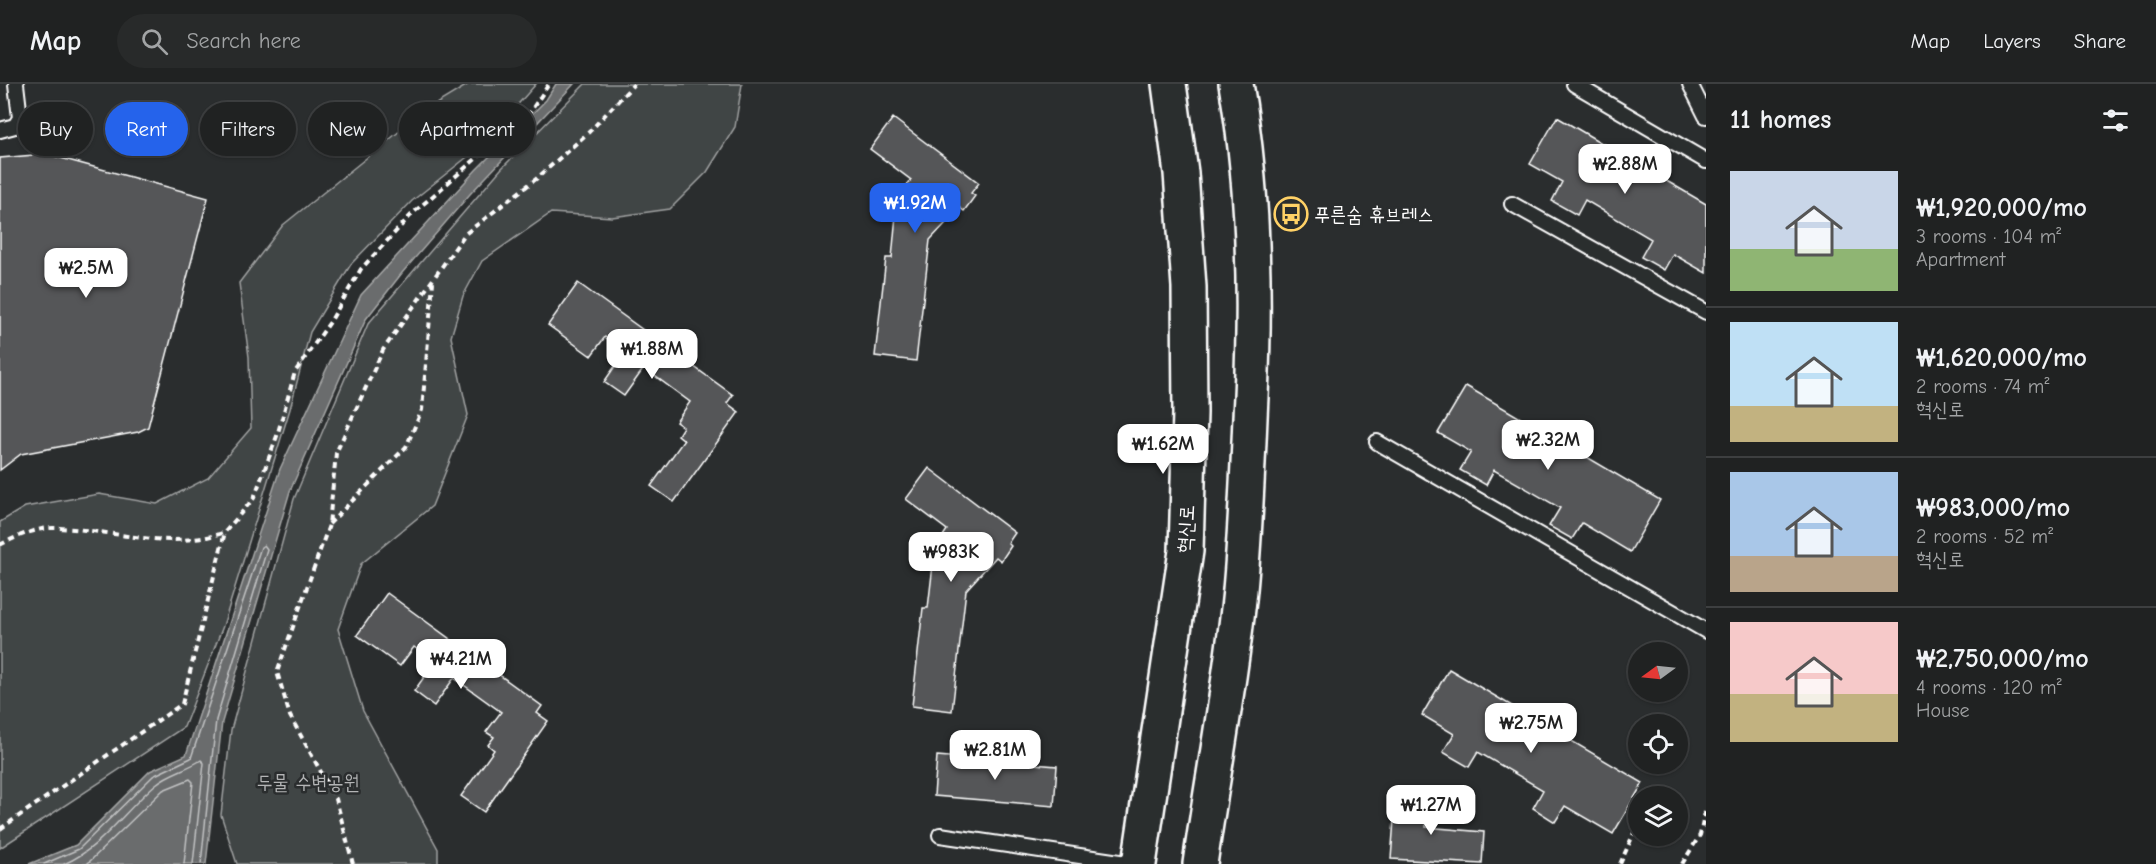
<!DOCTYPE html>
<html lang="en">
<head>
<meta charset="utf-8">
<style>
  :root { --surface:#202222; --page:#282a2a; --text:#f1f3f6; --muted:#a2a4a5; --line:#3d3f40; --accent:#2563eb }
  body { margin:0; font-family:"Comic Neue","Poor Story",sans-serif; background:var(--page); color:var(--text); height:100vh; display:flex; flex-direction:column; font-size:22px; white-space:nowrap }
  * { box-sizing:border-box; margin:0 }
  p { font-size:20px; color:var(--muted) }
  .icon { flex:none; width:33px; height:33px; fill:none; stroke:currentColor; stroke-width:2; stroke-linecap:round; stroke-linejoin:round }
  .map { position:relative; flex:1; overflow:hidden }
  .details { display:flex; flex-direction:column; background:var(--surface); width:450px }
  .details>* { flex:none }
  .banner { position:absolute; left:18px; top:18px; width:570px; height:54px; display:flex; gap:12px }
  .needle { width:39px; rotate:255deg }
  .controls { position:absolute; left:1628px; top:558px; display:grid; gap:12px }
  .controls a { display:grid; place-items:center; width:60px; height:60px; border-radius:50%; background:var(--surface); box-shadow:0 2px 4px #0004,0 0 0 2px var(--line); font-size:30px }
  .price { position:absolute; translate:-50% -51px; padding:0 14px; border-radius:12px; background:#fff; color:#222; font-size:20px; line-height:39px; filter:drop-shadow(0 2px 3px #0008) }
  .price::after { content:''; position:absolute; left:50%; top:36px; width:18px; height:14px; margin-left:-9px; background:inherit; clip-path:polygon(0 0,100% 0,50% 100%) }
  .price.on { background:var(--accent); color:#fff }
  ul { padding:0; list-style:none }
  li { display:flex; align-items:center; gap:18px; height:150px; padding:0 24px }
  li+li { border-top:2px solid var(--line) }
  li span { display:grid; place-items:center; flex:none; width:168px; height:120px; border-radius:0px; color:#555 }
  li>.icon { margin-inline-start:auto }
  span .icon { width:72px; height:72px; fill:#fffc; stroke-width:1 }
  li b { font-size:26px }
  h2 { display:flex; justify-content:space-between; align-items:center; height:72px; padding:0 24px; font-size:26px }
  .tag { padding:0 21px; border-radius:27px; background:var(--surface); box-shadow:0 2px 4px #0004,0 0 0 2px var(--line); font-size:21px; line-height:54px }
  .tag.on { background:var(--accent); color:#fff }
  header { display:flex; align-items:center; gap:36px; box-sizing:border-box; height:84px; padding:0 30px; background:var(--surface); border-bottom:2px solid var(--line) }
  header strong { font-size:28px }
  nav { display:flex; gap:33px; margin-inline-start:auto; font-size:21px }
  .search { width:420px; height:54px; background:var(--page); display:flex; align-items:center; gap:15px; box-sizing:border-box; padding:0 21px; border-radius:33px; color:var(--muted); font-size:22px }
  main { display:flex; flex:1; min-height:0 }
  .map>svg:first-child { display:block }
  .green { fill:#414445; stroke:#a0a2a2; stroke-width:1.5 }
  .water { fill:#6a6c6d; stroke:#a6a7a7; stroke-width:1.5 }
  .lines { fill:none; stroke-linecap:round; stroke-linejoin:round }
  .shore { stroke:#c3c4c5; stroke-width:1.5 }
  .building { fill:#555758; stroke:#fff; stroke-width:1.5 }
  .service-casing { stroke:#fff; stroke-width:18 }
  .tertiary-casing { stroke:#fff; stroke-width:38 }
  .path { stroke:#fff; stroke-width:4; stroke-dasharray:6 4.5; stroke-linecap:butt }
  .service { stroke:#2a2d2e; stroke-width:14 }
  .tertiary { stroke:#2a2d2e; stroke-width:33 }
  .labels { text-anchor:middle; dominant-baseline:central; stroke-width:5; stroke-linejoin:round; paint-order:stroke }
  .poi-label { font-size:20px; fill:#fff; stroke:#2a2d2e; text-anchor:start }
  .street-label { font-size:20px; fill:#fff; stroke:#2a2d2e }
  .park-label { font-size:20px; fill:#b3b4b5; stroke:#2a2d2e }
</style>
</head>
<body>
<header>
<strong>Map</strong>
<div class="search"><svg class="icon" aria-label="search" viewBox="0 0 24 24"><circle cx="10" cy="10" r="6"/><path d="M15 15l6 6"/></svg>Search here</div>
<nav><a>Map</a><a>Layers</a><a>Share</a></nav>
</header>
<main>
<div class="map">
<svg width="1706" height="780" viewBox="0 0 1706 780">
  <rect width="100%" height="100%" fill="#2a2d2e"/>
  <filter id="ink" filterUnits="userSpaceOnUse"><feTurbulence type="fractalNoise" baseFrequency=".0167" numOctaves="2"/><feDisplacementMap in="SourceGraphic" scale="12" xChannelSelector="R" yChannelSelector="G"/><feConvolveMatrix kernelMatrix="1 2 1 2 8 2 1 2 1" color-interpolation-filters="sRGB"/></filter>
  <g filter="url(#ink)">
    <!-- green -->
    <path class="green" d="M469 0H536L481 62 412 117 351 180 310 248 290 325 223 542 184 643 0 764V438L25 423 99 410 157 420 208 394 251 344 249 273 239 199 283 141 426 26Z
      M585 0H742L735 43 707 88 670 125 612 133 551 129 482 177 463 212 451 253 468 331 432 422 361 480 338 545 363 627 438 765V780H237L221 731 231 646 294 415 368 240 501 85Z"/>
    <!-- water -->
    <path class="water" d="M556 0H574L470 110 402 189 366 235 290 407 222 638 206 780H29L76 761 150 687 186 671 280 385 361 211 476 86 546 16Z"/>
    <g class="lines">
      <!-- shore -->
      <path class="shore" d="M44 780 79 765 153 692 191 674 261 463 264 461 267 465 216 636 201 780
        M64 780C102 764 125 726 156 700 169 689 188 685 201 676L204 679 193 780
        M87 780 163 706 190 695 193 698 184 780"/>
    </g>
    <!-- building -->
    <path class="building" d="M1557 33 1706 120V189L1673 170 1664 186 1641 173 1651 155 1585 116 1577 131 1552 117 1562 98 1530 80Z
      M893 34 979 99 971 109 975 112 964 127 960 124 930 156 916 277 875 272 886 174H892L896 131 911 125 919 116 904 105 911 96 870 65Z
      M46 70 208 114 148 343 138 348 21 370 0 386V74Z
      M578 199 733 311 727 319 739 328 674 418 651 402 684 356 678 351 683 343 676 338 690 318 644 284 624 312 604 298 625 268 605 253 591 272 548 241Z
      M1466 302 1660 416 1630 468 1582 439 1572 455 1549 442 1560 424 1494 386 1486 401 1460 386 1471 368 1438 349Z
      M929 384 1015 449 1008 459 1011 462 1001 477 996 473 966 506 952 627 912 622 923 524H928L933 481 948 475 955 466 941 455 947 446 906 415Z
      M387 509 542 622 537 629 548 637 484 728 461 712 494 666 488 661 494 653 486 648 501 628 454 594 434 622 414 607 435 578 414 563 400 582 357 551Z
      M1449 585 1643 699 1613 750 1565 722 1555 738 1533 724 1543 706 1478 668 1469 683 1443 668 1454 650 1422 631Z
      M937 672 1057 682 1054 722 934 712Z
      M1396 710 1428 713 1426 743 1484 748 1482 780 1391 775Z"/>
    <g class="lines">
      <!-- service casing -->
      <g class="service-casing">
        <path id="service" d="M1574 0 1706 77
          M1690 0 1706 32
          M0 46 15 42 20 34 16 0
          M1512 120 1706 228
          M1377 358 1706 547
          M940 751 1133 780"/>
      </g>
      <!-- tertiary casing -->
      <g class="tertiary-casing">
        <path id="tertiary" d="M1139 780 1186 467 1190 329 1189 203 1181 89 1169 0
          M1200 780C1213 689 1231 598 1240 506 1246 442 1248 376 1251 312 1256 207 1254 104 1236 0"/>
      </g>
      <!-- path -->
      <path class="path" d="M329 440 406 363 422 326 433 198
        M0 461C15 453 36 444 53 444 109 444 169 468 225 448
        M1648 712 1651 705
        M0 745 182 620 225 448 254 414 277 352 295 288 330 238 361 185 413 129 530 28 549 0
        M353 780 336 715 290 632 277 588 329 441 336 369 383 266 465 150 536 95 589 48 634 0
        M1620 780 1638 740
        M1682 780 1700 751 1705 728"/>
      <!-- service -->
      <use href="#service" class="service"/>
      <!-- tertiary -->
      <use href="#tertiary" class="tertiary"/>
    </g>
  </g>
  <!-- icons -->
  <defs>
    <g id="bus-ring" transform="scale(1.725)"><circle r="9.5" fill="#2a2d2e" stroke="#ffd166" stroke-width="1.5"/><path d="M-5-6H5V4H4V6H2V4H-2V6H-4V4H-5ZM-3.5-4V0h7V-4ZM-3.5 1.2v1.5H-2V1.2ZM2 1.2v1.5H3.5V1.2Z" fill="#ffd166"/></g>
  </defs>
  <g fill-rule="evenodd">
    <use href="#bus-ring" x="1291" y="130"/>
  </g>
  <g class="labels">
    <!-- poi labels -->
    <g class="poi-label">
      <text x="1314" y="130">푸른숨 휴브레스</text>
    </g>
    <!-- street labels -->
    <g class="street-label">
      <text transform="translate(1186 445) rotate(-87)">혁신로</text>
    </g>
    <!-- park labels -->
    <g class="park-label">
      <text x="308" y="698">두물 수변공원</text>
    </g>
  </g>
</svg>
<div class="controls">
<a><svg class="needle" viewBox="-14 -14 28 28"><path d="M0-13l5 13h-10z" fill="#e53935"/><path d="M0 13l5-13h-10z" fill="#a2a4a5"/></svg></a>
<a><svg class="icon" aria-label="locate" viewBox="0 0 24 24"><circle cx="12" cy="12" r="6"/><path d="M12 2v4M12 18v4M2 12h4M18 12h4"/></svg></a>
<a><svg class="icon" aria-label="layers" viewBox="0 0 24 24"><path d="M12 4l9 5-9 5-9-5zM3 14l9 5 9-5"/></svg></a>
</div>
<b class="price" style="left:1625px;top:111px">₩2.88M</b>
<b class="price on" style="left:915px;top:150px">₩1.92M</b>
<b class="price" style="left:86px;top:215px">₩2.5M</b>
<b class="price" style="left:652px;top:296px">₩1.88M</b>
<b class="price" style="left:1548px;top:387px">₩2.32M</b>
<b class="price" style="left:1163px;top:391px">₩1.62M</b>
<b class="price" style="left:951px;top:499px">₩983K</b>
<b class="price" style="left:461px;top:606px">₩4.21M</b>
<b class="price" style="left:1531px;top:670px">₩2.75M</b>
<b class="price" style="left:995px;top:697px">₩2.81M</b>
<b class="price" style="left:1431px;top:752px">₩1.27M</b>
<div class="banner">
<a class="tag">Buy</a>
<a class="tag on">Rent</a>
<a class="tag">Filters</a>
<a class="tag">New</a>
<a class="tag">Apartment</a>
</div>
</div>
<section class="details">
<h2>11 homes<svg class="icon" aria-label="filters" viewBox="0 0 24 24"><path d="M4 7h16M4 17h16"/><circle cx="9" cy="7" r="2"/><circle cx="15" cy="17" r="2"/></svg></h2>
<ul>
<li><span style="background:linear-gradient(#c9d6e8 65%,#8fb573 0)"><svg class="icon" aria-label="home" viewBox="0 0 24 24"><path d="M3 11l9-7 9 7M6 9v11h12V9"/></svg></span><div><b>₩1,920,000/mo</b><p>3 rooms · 104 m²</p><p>Apartment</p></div></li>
<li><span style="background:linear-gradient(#bfe0f5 70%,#c2b280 0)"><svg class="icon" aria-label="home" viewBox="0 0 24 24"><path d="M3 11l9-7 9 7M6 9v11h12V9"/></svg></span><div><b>₩1,620,000/mo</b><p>2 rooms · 74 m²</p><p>혁신로</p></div></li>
<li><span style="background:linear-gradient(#a9c7e8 70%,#b9a48a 0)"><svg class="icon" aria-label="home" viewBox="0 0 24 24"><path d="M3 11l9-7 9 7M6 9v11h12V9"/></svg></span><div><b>₩983,000/mo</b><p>2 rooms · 52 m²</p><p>혁신로</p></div></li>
<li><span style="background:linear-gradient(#f6c9c9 60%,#c2b280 0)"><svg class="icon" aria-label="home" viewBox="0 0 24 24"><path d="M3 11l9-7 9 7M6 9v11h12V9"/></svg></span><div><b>₩2,750,000/mo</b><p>4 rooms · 120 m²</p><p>House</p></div></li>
</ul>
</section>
</main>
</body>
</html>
